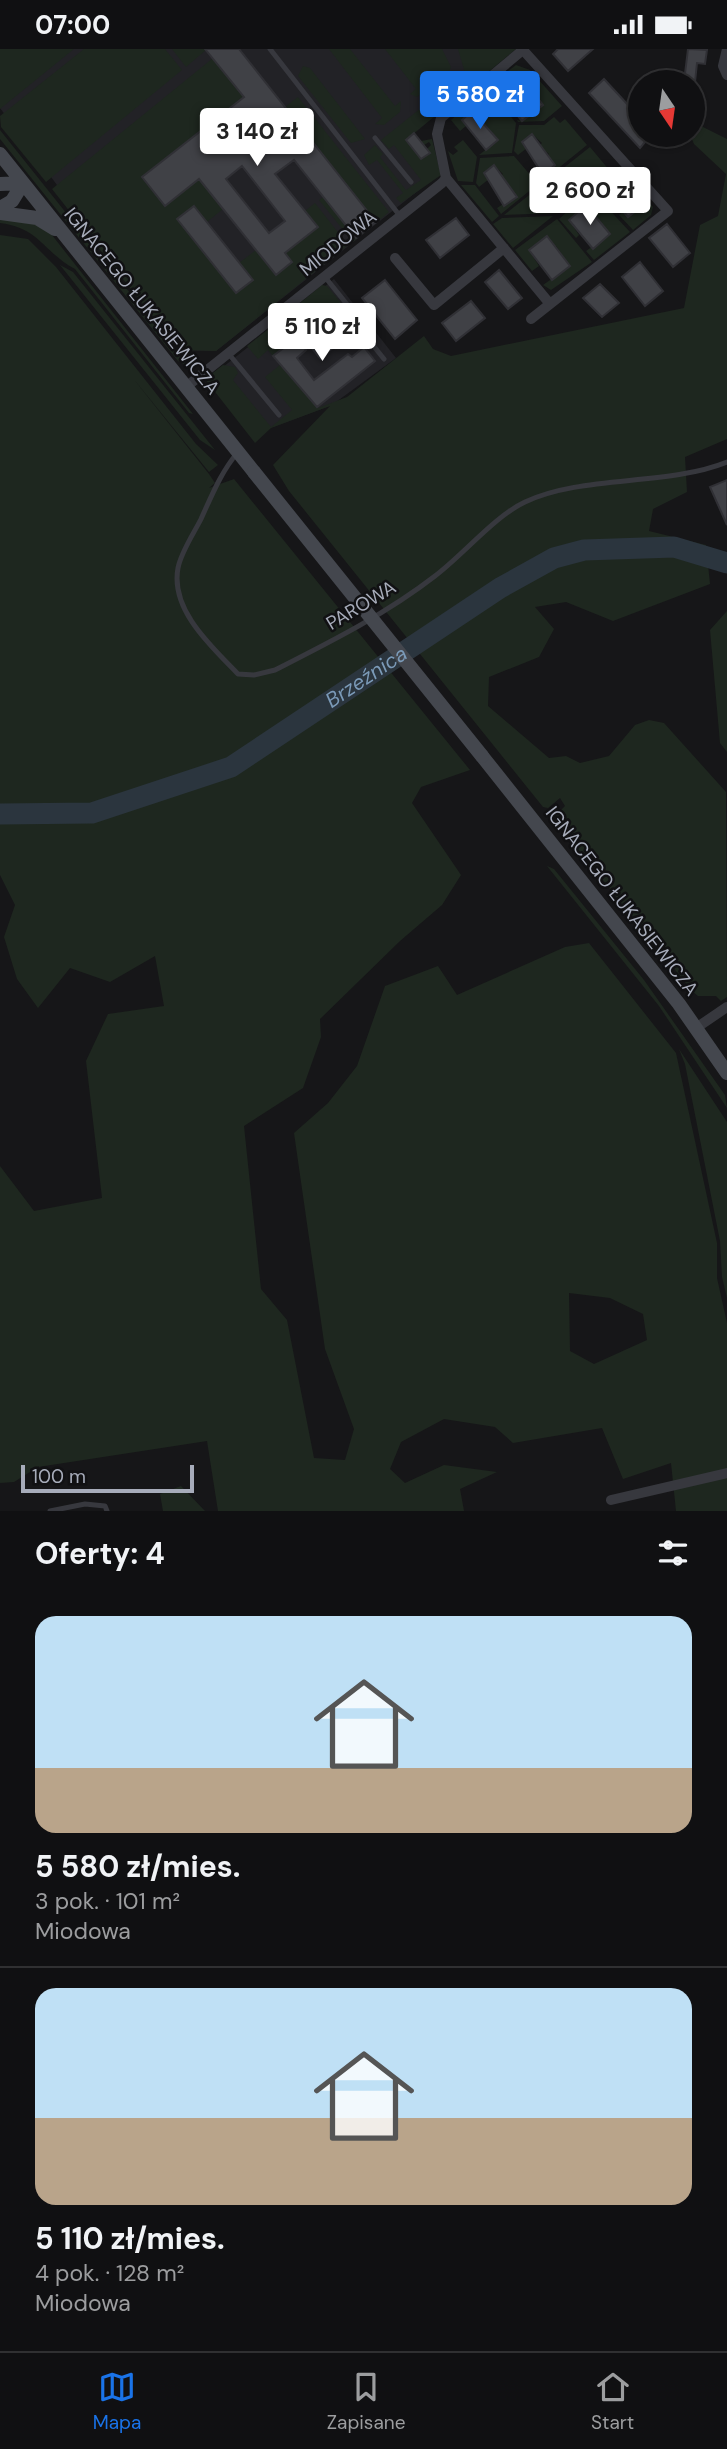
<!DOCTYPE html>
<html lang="pl">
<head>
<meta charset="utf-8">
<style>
  :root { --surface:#101012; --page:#1e1e20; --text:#f1f3f6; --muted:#9c9d9f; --line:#303032; --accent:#1a73e8 }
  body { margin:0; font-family:"DM Sans",sans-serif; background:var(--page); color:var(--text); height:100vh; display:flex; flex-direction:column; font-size:26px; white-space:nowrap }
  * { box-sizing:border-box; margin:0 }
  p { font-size:23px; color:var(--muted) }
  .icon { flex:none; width:38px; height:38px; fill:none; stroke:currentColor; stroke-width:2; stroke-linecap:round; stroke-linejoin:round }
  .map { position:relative; height:1462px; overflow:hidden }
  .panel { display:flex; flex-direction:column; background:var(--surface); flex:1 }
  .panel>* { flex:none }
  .needle { width:46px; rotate:167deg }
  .fabs { position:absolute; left:628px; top:21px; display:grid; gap:14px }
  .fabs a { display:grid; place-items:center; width:77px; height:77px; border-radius:50%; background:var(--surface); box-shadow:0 2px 5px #0004,0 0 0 2px var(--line); font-size:35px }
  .scale { position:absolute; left:21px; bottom:18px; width:173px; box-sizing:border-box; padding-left:7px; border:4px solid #a7acba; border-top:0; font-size:19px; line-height:24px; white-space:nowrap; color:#a7acba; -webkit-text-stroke:5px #111113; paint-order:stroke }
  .price { position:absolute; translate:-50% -60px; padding:0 16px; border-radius:7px; background:#fff; color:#222; font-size:23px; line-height:46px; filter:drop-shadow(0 2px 4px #0008) }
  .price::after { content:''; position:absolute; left:50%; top:42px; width:21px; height:16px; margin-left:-10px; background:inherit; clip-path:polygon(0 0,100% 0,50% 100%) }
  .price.active { background:var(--accent); color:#fff }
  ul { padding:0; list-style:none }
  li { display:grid; align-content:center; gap:14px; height:371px; padding:0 35px }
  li+li { border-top:2px solid var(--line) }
  li span { display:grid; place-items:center; height:217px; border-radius:21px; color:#555 }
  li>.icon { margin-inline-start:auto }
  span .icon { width:126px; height:126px; fill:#fffc; stroke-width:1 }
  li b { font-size:30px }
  h2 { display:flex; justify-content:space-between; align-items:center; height:84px; padding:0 35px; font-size:30px }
  .status { display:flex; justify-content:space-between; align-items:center; height:49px; padding:0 35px; background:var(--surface); direction:ltr }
  .status svg { height:19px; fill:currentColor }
  .tab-bar { display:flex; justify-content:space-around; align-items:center; height:98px; border-top:2px solid var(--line); background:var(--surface); font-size:19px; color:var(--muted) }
  .tab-bar a { display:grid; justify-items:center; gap:4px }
  .tab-bar .active { color:var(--accent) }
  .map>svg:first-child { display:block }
  .built { fill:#222226 }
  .green { fill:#1e271f; fill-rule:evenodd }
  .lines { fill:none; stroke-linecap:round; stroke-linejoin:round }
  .river { stroke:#2b353e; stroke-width:21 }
  .building { fill:#404146; stroke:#303035; stroke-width:2; fill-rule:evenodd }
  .lane { stroke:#37383e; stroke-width:5 }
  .street { stroke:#37383e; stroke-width:10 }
  .secondary { stroke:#44474e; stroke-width:14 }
  .secondary-bridge { stroke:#44474e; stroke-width:14 }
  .labels { text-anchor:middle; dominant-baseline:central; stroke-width:5; stroke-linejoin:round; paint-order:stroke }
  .street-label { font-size:19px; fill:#a7acba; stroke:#111113 }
  .water-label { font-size:21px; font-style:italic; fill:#7b9ab8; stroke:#111113 }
</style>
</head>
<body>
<div class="status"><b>07:00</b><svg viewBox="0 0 49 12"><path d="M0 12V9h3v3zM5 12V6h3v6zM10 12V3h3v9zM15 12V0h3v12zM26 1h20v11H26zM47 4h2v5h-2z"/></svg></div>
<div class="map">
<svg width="727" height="1462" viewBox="0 0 727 1462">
  <rect width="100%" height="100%" fill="#161618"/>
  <!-- built -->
  <path class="built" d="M0 0H514L398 96 429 133 216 302 179 301 0 59Z
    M334 230 396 309 332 356 265 381 218 322Z"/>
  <!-- green -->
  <path class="green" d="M0 0H74L0 60Z
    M84 0H165L182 21 46 133 1 78 0 67Z
    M172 0H205L206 1 186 18Z
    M329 0H350L395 57 401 52 400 63 384 76 375 75 382 69Z
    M385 0H442L451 18 448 25 417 48 410 45 416 40Z
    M458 0H516L406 91 422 110 430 104 427 100 431 96 429 93 424 96 421 92 432 90 441 126 401 154 396 149 403 144 377 111 369 116 364 106 375 96 383 105 380 108 406 141 421 131 394 96 389 100 381 91 465 24Z
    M213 9 244 48 142 129 165 157 199 130 223 160 207 173 194 157 178 170 252 231 239 214 256 201 275 226 292 213 285 204 317 179 305 162 315 154 348 196 216 302 179 301 52 140Z
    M516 16 530 21 562 57 544 72 518 73 517 71 522 72 543 56 527 33 504 50 507 59 489 36Z
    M303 17 310 19 365 90 351 94 298 27Z
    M488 39 516 74 512 104 479 106 498 91 472 63 462 71 466 77 460 82 451 71Z
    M298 48 389 163 353 193 319 151 323 148 356 189 376 173 285 58Z
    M554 68 560 74 565 70 587 96 540 134 537 130 555 116 546 108 549 105 539 97 542 94 532 85 522 93 527 99 518 106 514 102 519 76H544Z
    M693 73 727 90V390L685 408 687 443 653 460 649 482 706 496 710 535 613 572 566 553 535 558 554 580 539 608 489 628 488 657 549 709 566 707 580 714 609 707 635 676 649 671 664 674 726 743 727 948 721 952 716 947H698L692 942 553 769 565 757 560 749 548 759 543 758 289 442 273 416 330 357 271 379 255 394 205 330 223 316 235 318 238 324 233 331 271 378 292 361 265 328 280 316 318 359 347 348 424 287 433 300 451 307 684 259 700 176 718 167 726 125 694 95 690 86H693Z
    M0 81 181 308 191 320 178 312 0 90Z
    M463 91 477 108 473 133 458 132 448 102 453 106 458 102 454 98Z
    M590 98 610 122 560 164 504 166Z
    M514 107 538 135 501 165 497 159 516 147 500 127 503 125 494 116 484 124 489 130 479 138 476 134 480 109Z
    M620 117 653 158 651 166 633 181 619 166 623 163 628 168 641 157 619 130 602 147 595 139Z
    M461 136H475L499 167 492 173Z
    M591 141 630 183 594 211 586 202 610 185 586 157 569 171 579 186 576 189 559 170Z
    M553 167 513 199 493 175 502 169Z
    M0 168 37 174 48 181 193 365 189 364 75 220C43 203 40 179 0 174Z
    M557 170 592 213 551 241 543 236 570 217 556 197 529 201 539 217 532 222 515 201Z
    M0 186 28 190 56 218 196 395 218 416 209 423 132 328 209 425 215 434 209 439 234 430 470 721 421 738 412 754 461 826 442 856 400 892 320 970 321 988 303 1039 244 1077 261 1240 287 1271 314 1409 345 1411 354 1380 325 1300 294 1084 328 1054 357 1017 385 937 438 917 457 946 565 898 589 894 676 1004 717 1194V1229L727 1274V1462H676L671 1414 623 1430 602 1379 513 1394 495 1378 444 1370 401 1393 390 1420 405 1434 444 1416 497 1423 460 1440 464 1462H218L207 1392 38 1418 14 1433 0 1434V1117L34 1162 102 1149 86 1012 108 965 164 957 155 907 110 933 70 919 38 959 17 930 4 888 15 856 0 826ZM569 1244 610 1249 643 1265 647 1291 594 1315 570 1302Z
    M60 216 73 223 215 401 200 391Z
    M322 236 327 237 341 254 318 272 316 270 306 281 294 266V259Z
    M280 271 287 273 297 289 273 307 268 301 258 310 247 297Z
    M727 562V703L720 694 710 581Z
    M547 817 554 820 644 931 725 1046 727 1059 659 957Z
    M679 1000 727 1073V1249L722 1228 720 1192 685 1015Z
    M181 1437 205 1462H163L160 1445Z"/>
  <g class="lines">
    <!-- river -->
    <path class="river" id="s1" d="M0 765 92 764 231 718 500 539 554 509 584 501 674 498 727 514"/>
  </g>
  <!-- building -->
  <path class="building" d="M205 0H239L376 173 356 189 294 111 275 125 318 178 285 204 292 213 276 226 199 130 165 157 142 128 244 48ZM242 117 285 172 269 184 226 130Z
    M558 0H593L568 22 553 5Z
    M688 0 707 1 705 15 697 14 695 33H684Z
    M518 23 543 56 522 72 496 40Z
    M604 30 640 69V86H651L640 99 589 44Z
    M472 62 498 91 486 101 462 71Z
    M414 84 430 104 421 110 406 91Z
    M532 85 555 116 543 126 522 93Z
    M494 116 517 148 504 157 484 124Z
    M619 130 642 157 628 168 605 141Z
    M586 156 610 185 593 200 569 171Z
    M194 157 253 231 236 244 177 170Z
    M456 169 469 186 440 209 426 191Z
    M667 175 690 204 673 218 649 189Z
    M547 187 570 217 552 231 529 201Z
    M640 213 663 242 645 257 622 228Z
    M499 221 522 249 508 260 485 233Z
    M385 231 417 271 395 290 362 249Z
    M600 235 619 254 602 268 583 249Z
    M471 252 485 269 456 292 442 274Z
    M339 255 346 264 313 290 305 289 304 298 306 301 297 309 314 331 348 305 352 308 364 298 375 312 317 358 273 307 298 288H306V281Z
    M727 431V476L710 438Z"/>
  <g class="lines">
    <!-- lane -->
    <path class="lane" d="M270 0 400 167
      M375 89 411 133
      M283 260 302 284
      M362 274 368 290 384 310
      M309 293 320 307 362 274 325 228
      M228 304 279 366
      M238 403C221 423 212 446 201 470 194 484 181 503 178 519 170 561 212 598 238 625L254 626 275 621C330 593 386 565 435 527 463 506 495 467 525 453 581 426 668 437 727 413
      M50 1462 85 1455 105 1457 107 1462"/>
    <!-- street -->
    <path class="street" d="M727 0 723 17 727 26
      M523 1 668 162 531 270
      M446 129 550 255
      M395 209 434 256 504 199
      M186 338 442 134 446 129 437 85 441 69 524 0
      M696 979 727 958
      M611 1451 727 1424"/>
    <!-- secondary -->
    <path class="secondary" d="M0 105 254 423
      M0 135 23 134
      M0 159 12 152 23 134
      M0 164 37 169 55 180
      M482 707 679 955 727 1024"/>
    <!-- secondary-bridge -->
    <path class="secondary-bridge" d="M254 423 482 707"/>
  </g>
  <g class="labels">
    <!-- street labels -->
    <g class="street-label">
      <text transform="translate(338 194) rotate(-39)">MIODOWA</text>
      <text transform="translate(142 252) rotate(51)">IGNACEGO ŁUKASIEWICZA</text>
      <text transform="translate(361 556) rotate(-31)">PAROWA</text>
      <text transform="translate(622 852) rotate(52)">IGNACEGO ŁUKASIEWICZA</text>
    </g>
    <!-- water labels -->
    <g class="water-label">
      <text stroke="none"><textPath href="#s1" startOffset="401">Brzeźnica</textPath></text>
    </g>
  </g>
</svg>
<div class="fabs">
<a><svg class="needle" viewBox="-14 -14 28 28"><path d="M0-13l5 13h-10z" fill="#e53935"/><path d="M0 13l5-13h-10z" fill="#9c9d9f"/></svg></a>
</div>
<div class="scale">100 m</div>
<b class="price active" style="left:480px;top:82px">5 580 zł</b>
<b class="price" style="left:257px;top:119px">3 140 zł</b>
<b class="price" style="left:590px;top:178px">2 600 zł</b>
<b class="price" style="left:322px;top:314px">5 110 zł</b>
</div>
<section class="panel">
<h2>Oferty: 4<svg class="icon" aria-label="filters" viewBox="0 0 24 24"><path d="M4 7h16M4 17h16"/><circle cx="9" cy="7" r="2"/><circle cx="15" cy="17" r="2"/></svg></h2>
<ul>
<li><span style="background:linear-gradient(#bfe0f5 70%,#b9a48a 0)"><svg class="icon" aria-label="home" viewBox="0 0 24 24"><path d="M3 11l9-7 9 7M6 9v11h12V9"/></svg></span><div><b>5 580 zł/mies.</b><p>3 pok. · 101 m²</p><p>Miodowa</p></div></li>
<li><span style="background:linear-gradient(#bfe0f5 60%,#b9a48a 0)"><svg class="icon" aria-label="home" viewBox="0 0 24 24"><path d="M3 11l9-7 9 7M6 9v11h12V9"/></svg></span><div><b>5 110 zł/mies.</b><p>4 pok. · 128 m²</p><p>Miodowa</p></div></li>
</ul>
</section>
<nav class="tab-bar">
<a class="active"><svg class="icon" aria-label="map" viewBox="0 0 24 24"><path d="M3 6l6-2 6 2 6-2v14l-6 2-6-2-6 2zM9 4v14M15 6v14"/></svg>Mapa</a>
<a><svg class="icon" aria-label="saved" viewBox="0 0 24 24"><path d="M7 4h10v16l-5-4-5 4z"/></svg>Zapisane</a>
<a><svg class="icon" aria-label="home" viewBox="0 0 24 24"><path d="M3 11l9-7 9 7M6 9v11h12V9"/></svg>Start</a>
</nav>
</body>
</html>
